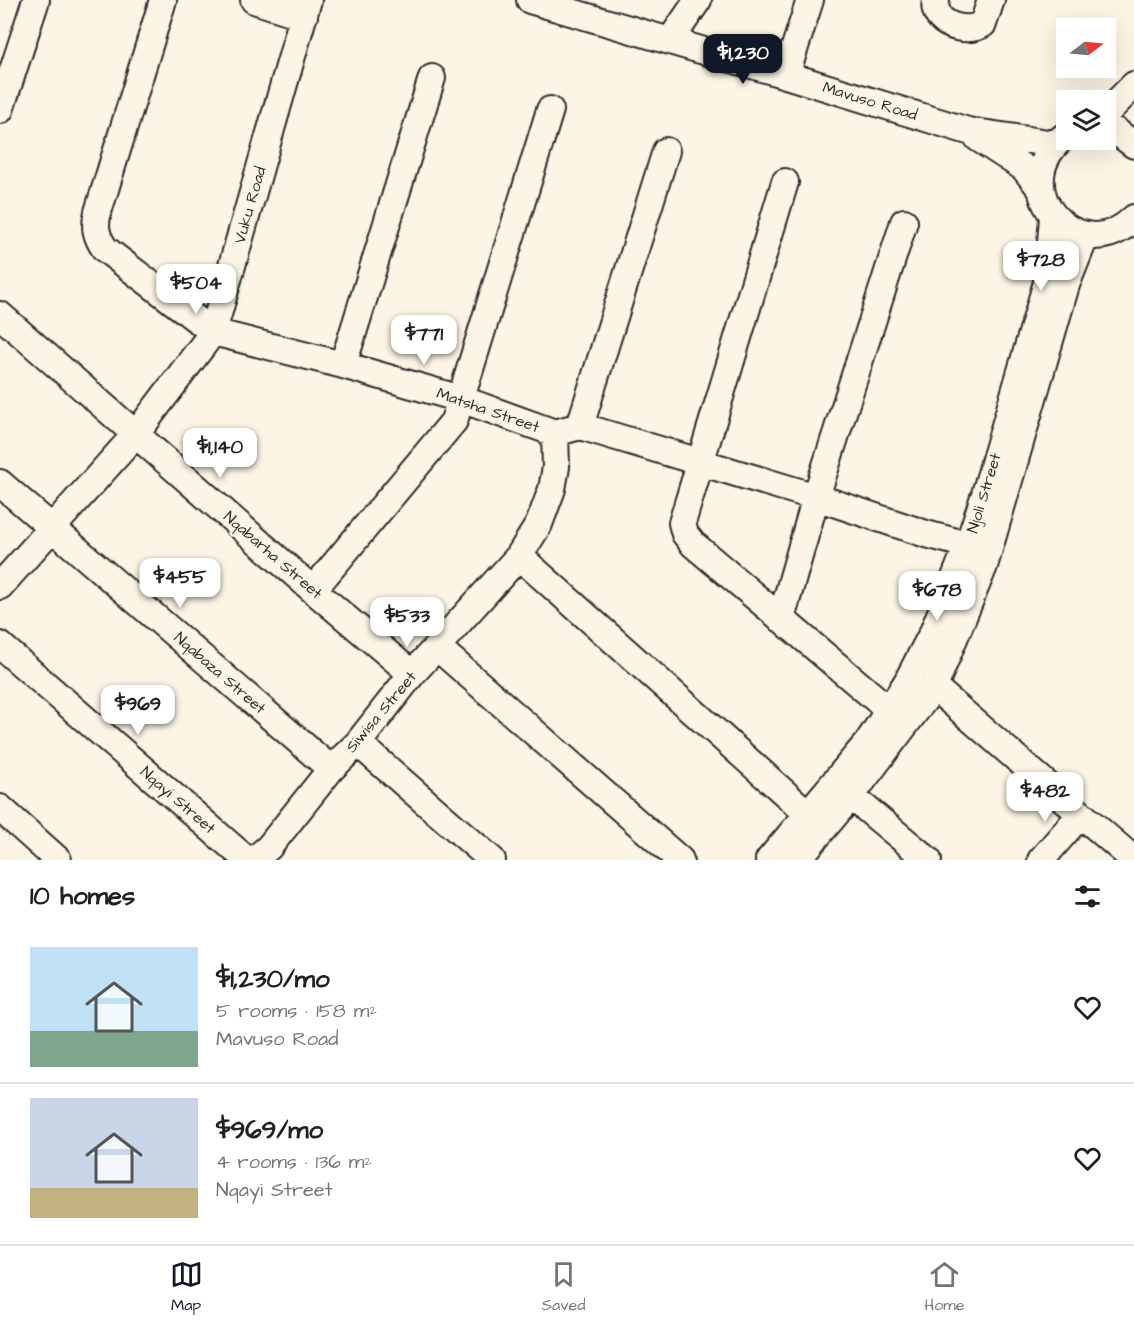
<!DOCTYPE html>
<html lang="en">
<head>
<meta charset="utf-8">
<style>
  :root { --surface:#fff; --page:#f2f2f2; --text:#202124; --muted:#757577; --line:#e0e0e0; --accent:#111827 }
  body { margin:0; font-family:"Architects Daughter",sans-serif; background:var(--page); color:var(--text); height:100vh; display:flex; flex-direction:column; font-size:22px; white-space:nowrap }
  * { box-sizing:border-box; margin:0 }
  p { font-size:20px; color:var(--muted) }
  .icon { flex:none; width:33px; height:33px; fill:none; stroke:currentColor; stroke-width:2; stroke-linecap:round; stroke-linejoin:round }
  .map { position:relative; height:860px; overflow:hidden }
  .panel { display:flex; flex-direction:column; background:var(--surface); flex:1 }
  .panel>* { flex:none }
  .needle { width:39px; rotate:74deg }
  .fabs { position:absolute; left:1056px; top:18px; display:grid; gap:12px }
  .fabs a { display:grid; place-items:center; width:60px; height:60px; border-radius:0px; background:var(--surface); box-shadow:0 6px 24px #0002; font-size:30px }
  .price { position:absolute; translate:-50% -51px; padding:0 14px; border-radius:12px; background:#fff; color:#222; font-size:20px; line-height:39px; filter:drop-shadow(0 2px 3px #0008) }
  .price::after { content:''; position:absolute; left:50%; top:36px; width:18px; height:14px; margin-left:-9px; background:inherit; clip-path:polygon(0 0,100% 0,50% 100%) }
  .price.active { background:var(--accent); color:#fff }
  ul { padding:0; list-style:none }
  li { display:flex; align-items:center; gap:18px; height:150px; padding:0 30px }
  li+li { border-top:2px solid var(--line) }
  li span { display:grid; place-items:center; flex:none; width:168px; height:120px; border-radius:0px; color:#555 }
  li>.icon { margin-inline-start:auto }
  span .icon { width:72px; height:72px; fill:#fffc; stroke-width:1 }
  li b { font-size:26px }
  h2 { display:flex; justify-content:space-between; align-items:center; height:72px; padding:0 30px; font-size:26px }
  .dock { display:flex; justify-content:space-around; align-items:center; height:84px; border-top:2px solid var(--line); background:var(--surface); font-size:16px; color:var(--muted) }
  .dock a { display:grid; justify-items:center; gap:3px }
  .dock .active { color:var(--accent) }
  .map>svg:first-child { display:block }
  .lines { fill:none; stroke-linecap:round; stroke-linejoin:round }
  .minor-casing { stroke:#2b2b2b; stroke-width:30 }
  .minor { stroke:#fcf5e5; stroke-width:26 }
  .labels { text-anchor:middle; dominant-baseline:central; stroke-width:5; stroke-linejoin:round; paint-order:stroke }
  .street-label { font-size:16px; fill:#2b2b2b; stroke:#fcf5e5 }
</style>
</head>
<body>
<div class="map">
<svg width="1134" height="860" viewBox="0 0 1134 860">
  <rect width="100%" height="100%" fill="#fcf5e5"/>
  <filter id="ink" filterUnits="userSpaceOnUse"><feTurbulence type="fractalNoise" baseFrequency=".0167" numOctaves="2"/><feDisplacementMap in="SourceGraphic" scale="12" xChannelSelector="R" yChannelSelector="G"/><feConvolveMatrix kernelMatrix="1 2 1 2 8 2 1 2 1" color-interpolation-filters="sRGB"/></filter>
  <g filter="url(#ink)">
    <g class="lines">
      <!-- minor casing -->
      <g class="minor-casing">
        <path id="minor" d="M163 0 98 212C94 227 96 236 105 249L213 332 343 365 461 399 555 433 580 426 816 497 926 534 968 545
          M254 0 304 16
          M530 0 786 75 968 131 1055 144
          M936 0C930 24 966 35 983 24L991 0
          M670 41 698 0
          M786 75 810 0
          M0 110 36 0
          M1106 113 1134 85
          M1106 128 1117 132 1134 145
          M1066 135C1000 185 1078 274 1134 218
          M978 138 1024 168 1041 189
          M785 182 682 523 685 534 693 544 889 710
          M0 315 313 590 412 674
          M343 365 432 78
          M580 426 666 151
          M0 483 331 769
          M519 556 808 814
          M0 586 136 434 213 332 308 0
          M313 590 454 421 550 110
          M781 619 816 497 904 222
          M0 645 247 860
          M437 647 680 860
          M934 687 1134 860
          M358 743 492 860
          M851 796 928 860
          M0 808 58 860
          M254 860 269 847 331 769 358 743 412 674 519 556 539 524 552 489 556 467 555 433
          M769 860 868 742 907 682 933 632 968 545 985 494 1048 279 1053 217
          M797 860 851 796 934 687 984 566 1066 285 1086 235
          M1041 860 1081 814"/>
      </g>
      <!-- minor -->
      <use href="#minor" class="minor"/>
    </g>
  </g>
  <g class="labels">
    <!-- street labels -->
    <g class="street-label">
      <text transform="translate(870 101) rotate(17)">Mavuso Road</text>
      <text transform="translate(250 205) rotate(-74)">Vuku Road</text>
      <text transform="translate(488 410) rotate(19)">Matsha Street</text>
      <text transform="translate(984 493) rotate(-73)">Njoli Street</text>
      <text transform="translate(273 555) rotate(41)">Nqabarha Street</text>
      <text transform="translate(220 673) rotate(41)">Nqabaza Street</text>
      <text transform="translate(381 712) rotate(-50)">Siwisa Street</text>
      <text transform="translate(178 800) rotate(41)">Nqayi Street</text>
    </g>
  </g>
</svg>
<div class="fabs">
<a><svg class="needle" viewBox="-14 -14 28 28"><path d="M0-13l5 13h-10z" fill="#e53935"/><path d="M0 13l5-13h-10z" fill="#757577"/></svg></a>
<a><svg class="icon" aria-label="layers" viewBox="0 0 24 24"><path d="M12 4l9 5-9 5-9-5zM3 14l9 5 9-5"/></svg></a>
</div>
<b class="price active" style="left:743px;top:85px">$1,230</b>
<b class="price" style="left:1041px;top:292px">$728</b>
<b class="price" style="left:196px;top:315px">$504</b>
<b class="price" style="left:424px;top:366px">$771</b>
<b class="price" style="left:220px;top:479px">$1,140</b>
<b class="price" style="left:180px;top:609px">$455</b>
<b class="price" style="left:937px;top:622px">$678</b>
<b class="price" style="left:407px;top:648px">$533</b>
<b class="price" style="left:138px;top:736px">$969</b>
<b class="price" style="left:1045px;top:823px">$482</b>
</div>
<section class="panel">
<h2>10 homes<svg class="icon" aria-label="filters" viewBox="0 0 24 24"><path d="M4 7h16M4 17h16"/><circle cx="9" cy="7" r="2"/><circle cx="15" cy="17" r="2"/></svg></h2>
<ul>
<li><span style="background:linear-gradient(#bfe0f5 70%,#7fa58c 0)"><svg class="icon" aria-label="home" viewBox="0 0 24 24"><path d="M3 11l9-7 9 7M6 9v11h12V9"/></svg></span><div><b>$1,230/mo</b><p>5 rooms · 158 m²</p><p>Mavuso Road</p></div><svg class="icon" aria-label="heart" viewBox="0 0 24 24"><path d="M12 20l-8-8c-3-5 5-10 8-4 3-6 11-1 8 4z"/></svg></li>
<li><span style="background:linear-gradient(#c9d6e8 75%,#c2b280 0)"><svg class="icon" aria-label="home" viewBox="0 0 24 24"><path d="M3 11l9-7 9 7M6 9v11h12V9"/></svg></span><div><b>$969/mo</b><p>4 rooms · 136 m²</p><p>Nqayi Street</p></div><svg class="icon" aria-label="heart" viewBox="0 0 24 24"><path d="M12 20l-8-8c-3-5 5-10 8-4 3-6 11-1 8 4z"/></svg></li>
</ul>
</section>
<nav class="dock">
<a class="active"><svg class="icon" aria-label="map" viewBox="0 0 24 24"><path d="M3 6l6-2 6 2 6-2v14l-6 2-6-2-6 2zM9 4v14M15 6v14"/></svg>Map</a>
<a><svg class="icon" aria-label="saved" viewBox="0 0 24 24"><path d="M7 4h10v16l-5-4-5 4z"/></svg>Saved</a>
<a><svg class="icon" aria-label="home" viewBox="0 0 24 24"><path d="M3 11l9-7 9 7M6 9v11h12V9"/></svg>Home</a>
</nav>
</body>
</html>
